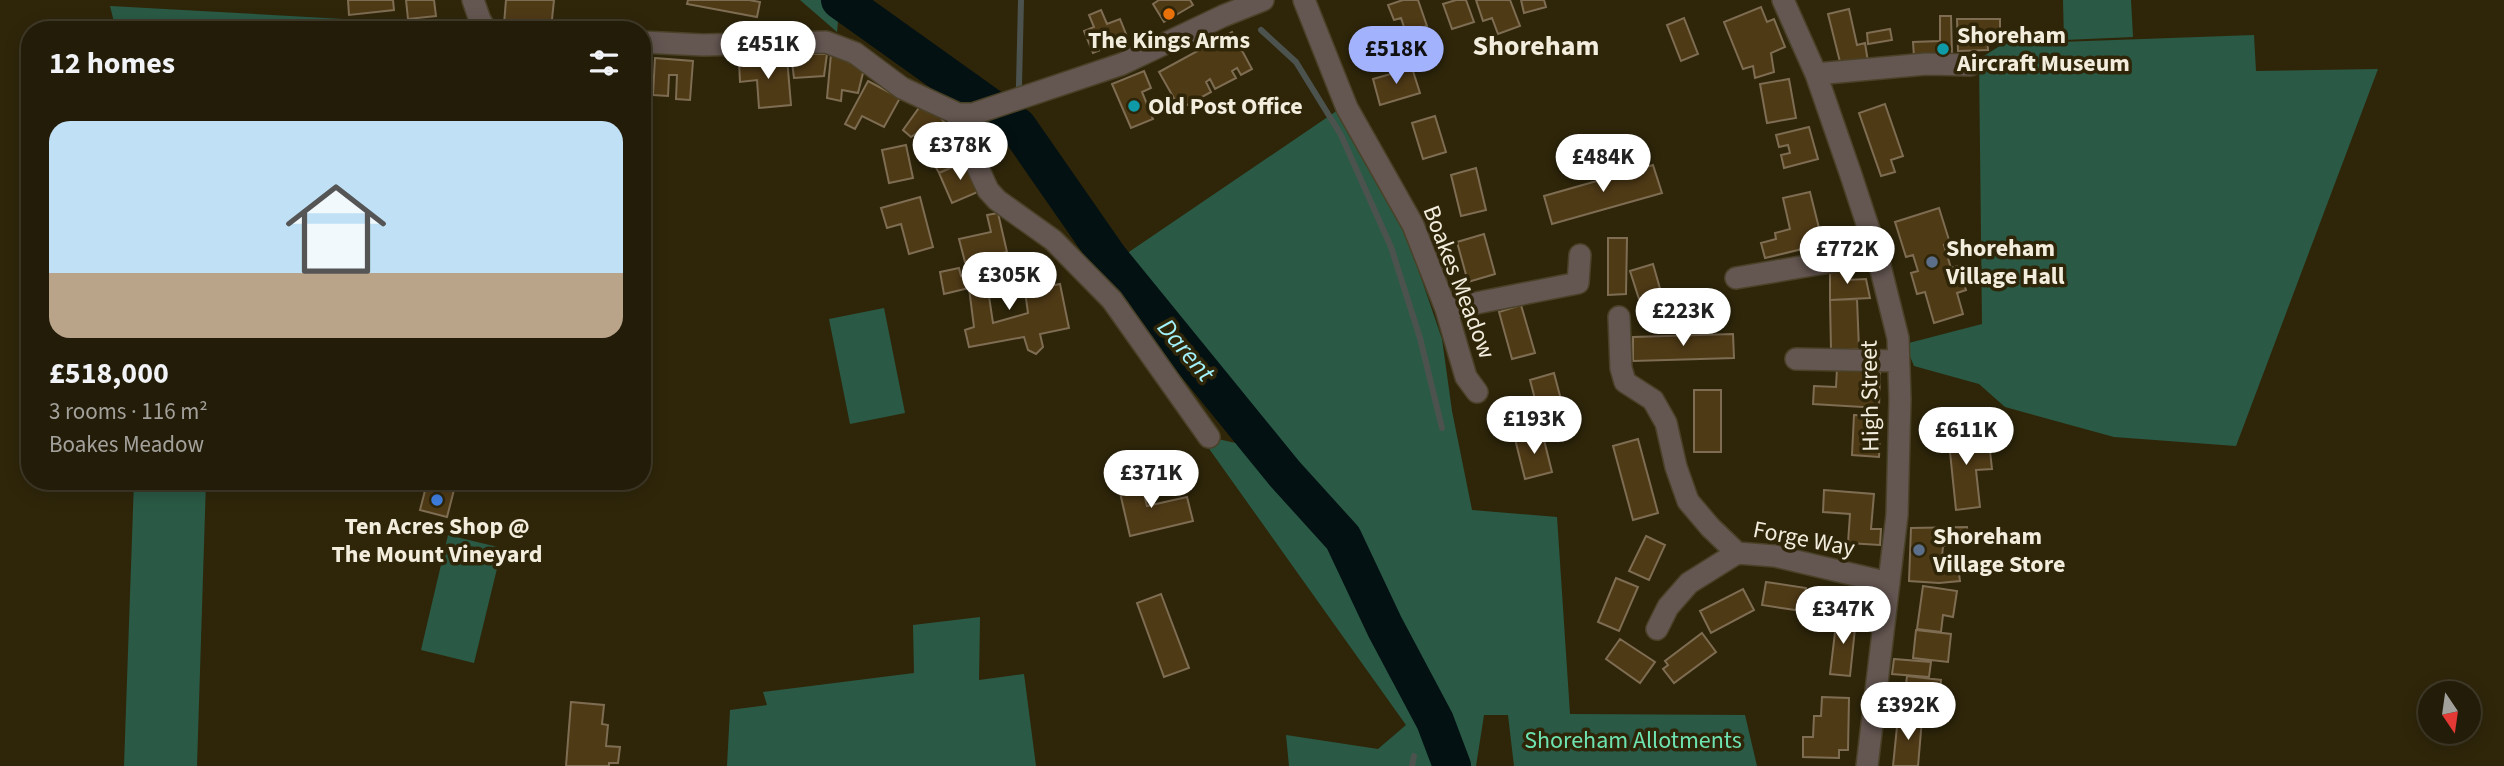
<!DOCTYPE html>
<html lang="en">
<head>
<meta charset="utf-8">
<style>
  :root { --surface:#231c08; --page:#2f2916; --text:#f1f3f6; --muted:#a3a19c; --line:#403a29; --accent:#a3b2fd }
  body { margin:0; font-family:"Source Sans 3",sans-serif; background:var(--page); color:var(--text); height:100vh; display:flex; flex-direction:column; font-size:26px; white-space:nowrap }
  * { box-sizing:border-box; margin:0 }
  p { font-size:23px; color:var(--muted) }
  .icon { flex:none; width:38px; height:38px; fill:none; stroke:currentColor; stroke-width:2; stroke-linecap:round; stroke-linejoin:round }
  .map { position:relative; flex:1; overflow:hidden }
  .drawer { position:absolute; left:21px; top:21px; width:630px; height:469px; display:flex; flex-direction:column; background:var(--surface); border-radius:28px; box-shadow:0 4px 18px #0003,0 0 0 2px var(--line) }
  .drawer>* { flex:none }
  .needle { width:46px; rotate:167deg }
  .tools { position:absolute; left:2418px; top:681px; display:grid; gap:14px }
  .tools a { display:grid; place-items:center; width:63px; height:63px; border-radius:50%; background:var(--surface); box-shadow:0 4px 18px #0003,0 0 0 2px var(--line); font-size:35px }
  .price { position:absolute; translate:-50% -60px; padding:0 16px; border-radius:24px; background:#fff; color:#222; font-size:23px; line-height:46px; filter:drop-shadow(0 2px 4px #0008) }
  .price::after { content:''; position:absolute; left:50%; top:42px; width:21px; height:16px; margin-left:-10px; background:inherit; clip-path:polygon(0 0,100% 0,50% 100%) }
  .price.on { background:var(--accent); color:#111 }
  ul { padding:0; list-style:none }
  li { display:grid; align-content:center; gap:14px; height:371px; padding:0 28px }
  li+li { border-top:2px solid var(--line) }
  li span { display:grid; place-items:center; height:217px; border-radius:21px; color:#555 }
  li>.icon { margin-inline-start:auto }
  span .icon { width:126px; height:126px; fill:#fffc; stroke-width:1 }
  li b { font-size:30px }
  h2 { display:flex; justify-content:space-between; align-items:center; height:84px; padding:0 28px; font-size:30px }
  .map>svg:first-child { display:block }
  .green { fill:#2a5a45 }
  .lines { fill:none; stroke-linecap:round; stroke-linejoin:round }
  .stream { stroke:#4c534f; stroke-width:6 }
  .river { stroke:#041112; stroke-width:38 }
  .building { fill:#4f3a16; stroke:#7e6d52; stroke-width:2 }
  .minor-casing { stroke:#4a4228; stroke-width:24 }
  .minor { stroke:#645651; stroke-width:21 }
  .food-dot { fill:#e8710a; stroke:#2f260a; stroke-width:2.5 }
  .culture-dot { fill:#0f9aa8; stroke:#2f260a; stroke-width:2.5 }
  .service-dot { fill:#5c6f8a; stroke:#2f260a; stroke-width:2.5 }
  .shop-dot { fill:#3f7fe0; stroke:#2f260a; stroke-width:2.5 }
  .labels { text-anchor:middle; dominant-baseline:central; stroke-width:7; stroke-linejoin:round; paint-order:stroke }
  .poi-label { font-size:24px; font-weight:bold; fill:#f3eddd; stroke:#2f260a; text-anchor:start }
  .street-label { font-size:24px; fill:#f3eddd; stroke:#2f260a }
  .park-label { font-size:24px; fill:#6ee3b2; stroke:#2f260a }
  .water-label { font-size:26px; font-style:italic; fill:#a3f1fa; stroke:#2f260a }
  .quarter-label { font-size:28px; font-weight:bold; fill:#f3eddd; stroke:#2f260a }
</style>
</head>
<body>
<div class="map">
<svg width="2504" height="766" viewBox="0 0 2504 766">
  <rect width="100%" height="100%" fill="#2f260a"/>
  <!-- green -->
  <path class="green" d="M800 0H840L837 32Z
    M2063 0H2131L2133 37 2064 40Z
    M110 6 434 24 436 30H116Z
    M2254 35 2256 71 2378 69 2236 446 2114 437 2005 407 1979 384 1914 366 1905 344 1982 324 1979 59 2003 44Z
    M1338 110 1404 228 1442 339 1452 411 1472 510 1557 517 1570 714 1745 715 1757 766H1514L1508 715H1484L1476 766H1289L1286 735 1378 749 1406 725 1195 429 1209 437 1249 446 1337 547 1409 692 1417 721 1445 715 1395 628 1351 531 1294 466 1123 256Z
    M884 308 905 413 850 424 829 319Z
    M134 481H206L197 766H124Z
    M448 535 502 548 474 663 421 650Z
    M980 617 979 680 1024 674 1036 766H727L730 710 767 705 763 692 914 673 913 625Z"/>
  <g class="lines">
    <!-- stream -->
    <path class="stream" d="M1261 30 1296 62 1341 135 1391 247 1420 338 1442 428
      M1018 127 1021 0
      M1412 766 1414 756"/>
    <!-- river -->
    <path class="river" d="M840 0 1018 127 1109 258 1285 474 1343 538 1385 627 1435 721 1452 766"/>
  </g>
  <!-- building -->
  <path class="building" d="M348 0H393L394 10 349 15Z
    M406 0H434L436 16 408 19Z
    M506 0H554L551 29 504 24Z
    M688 0H749L760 2 757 17 687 4Z
    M1159 0H1190L1193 5 1164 22 1153 4Z
    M1403 0H1418L1427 26 1406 33 1401 18 1394 20 1388 5Z
    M1456 0H1466L1474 22 1452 29 1443 4Z
    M1476 0H1510L1520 26 1498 34 1492 18 1483 21Z
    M1521 0H1544L1546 7 1524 13Z
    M1761 7 1767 22 1774 19 1785 47 1771 53 1774 72 1755 78 1753 66 1743 69 1724 22Z
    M1849 9 1857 45 1865 43 1868 62 1841 66 1828 14Z
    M1101 10 1107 24 1120 19 1128 39 1093 53 1084 31 1094 27 1089 15Z
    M1940 16H1951L1952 55 1914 57 1913 42 1940 41Z
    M1684 18 1698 54 1681 61 1667 25Z
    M1957 19H2000V37H1987L1988 50 1958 51Z
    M1890 29 1892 40 1868 44 1867 33Z
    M1232 32 1252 69 1241 75 1237 68 1232 71 1236 78 1215 89 1210 79 1206 82 1211 92 1180 109 1159 72Z
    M791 54H827L824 76 794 78Z
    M831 54 864 69 858 93 842 90 841 101 827 98Z
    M655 58 693 61 690 100 676 99 677 75H669L668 96 653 95Z
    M787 58 791 105 759 108 757 80 740 82 739 61Z
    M1412 68 1420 93 1380 105 1373 79Z
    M1144 71 1151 88 1142 92 1153 119 1131 128 1112 84Z
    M1789 79 1796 118 1767 123 1760 84Z
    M868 81 900 98 884 127 862 116 855 129 845 124Z
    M1885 104 1903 156 1891 160 1895 172 1881 176 1859 113Z
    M921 105 936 111 944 122 924 135 920 131 911 137 903 130Z
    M1435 116 1446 152 1423 159 1412 123Z
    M944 122 956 140 928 153 924 145 917 147 914 140Z
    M1809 127 1818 159 1784 168 1781 155 1790 153 1788 145 1779 147 1776 135Z
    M952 142 961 163 939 173 928 153Z
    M906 145 913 178 889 183 882 150Z
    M967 161 980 191 952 203 939 173Z
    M1653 165 1662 193 1552 224 1544 196Z
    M1476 168 1486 210 1461 216 1451 175Z
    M1810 192 1823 244 1765 258 1761 243 1776 239 1775 233 1790 229 1783 198Z
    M920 197 933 247 909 254 901 224 887 228 881 208Z
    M1939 208 1950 243 1944 245 1951 268 1958 266 1966 290 1957 293 1963 314 1934 323 1925 292 1917 294 1911 273 1918 271 1913 255 1906 257 1895 222Z
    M998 213 1007 252 965 262 959 239 991 232 987 215Z
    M1484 234 1495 274 1468 282 1457 242Z
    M1608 238H1627L1626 294 1608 295Z
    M1653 264 1661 292 1639 299 1630 271Z
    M1845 267 1846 280 1866 279 1870 298 1830 300V268Z
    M959 268 961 276 985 270 993 323 1028 313 1025 291 1060 284 1069 328 1040 334 1043 347 1036 354 1028 350 1024 337 969 347 965 330 974 327 969 288 944 294 940 272Z
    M1857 299 1859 349H1831L1830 300Z
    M1521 305 1535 353 1512 359 1499 312Z
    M1733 334 1734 358 1633 361V337Z
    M1837 368 1880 370 1879 408 1813 404 1814 386 1836 387Z
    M1554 373 1564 411 1540 418 1530 380Z
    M1694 390H1721V452H1694Z
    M1854 415 1881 416 1879 457 1852 455Z
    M1962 421 1964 436H1973L1975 452 1990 451 1992 469 1976 470 1980 507 1956 510 1947 423Z
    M1542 432 1552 472 1525 479 1515 439Z
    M1638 439 1658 513 1633 520 1613 446Z
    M1140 478 1147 506 1187 497 1193 521 1130 536 1118 484Z
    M427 483 454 490 447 517 420 510Z
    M1824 490 1874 494 1871 529H1881L1880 545 1848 543 1850 514 1823 512Z
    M1967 527 1969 544 1943 546 1941 568 1958 566 1960 581 1939 583 1909 581 1911 528Z
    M1646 536 1665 545 1649 580 1629 571Z
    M1616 578 1638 587 1619 631 1598 622Z
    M1766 582 1806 588 1802 611 1762 605Z
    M1923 586 1957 591 1953 617 1943 615 1941 632 1917 629Z
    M1743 589 1754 610 1711 633 1700 611Z
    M1161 594 1189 668 1164 677 1137 603Z
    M1837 616 1856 619 1850 676 1830 674Z
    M1916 630 1951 634 1948 662 1913 658Z
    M1702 633 1716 652 1674 683 1663 669 1668 665 1665 661Z
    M1620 639 1655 662 1640 683 1606 659Z
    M1894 659 1931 662 1929 677 1892 674Z
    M1907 676 1941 680 1938 704H1933L1932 713 1903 710Z
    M1822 697 1849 698 1848 750H1839V758L1803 757V737H1813L1814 716H1821Z
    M571 702 604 705 602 724 608 725 606 746 620 747 618 763H609V766H566Z
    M1898 717 1922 719 1918 766H1893Z"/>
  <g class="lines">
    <!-- minor casing -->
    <g class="minor-casing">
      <path id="minor" d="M473 0 480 20 486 30
        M1304 0 1347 108 1413 225 1446 309 1466 377 1477 392
        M1783 0 1816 74 1851 175 1877 254 1898 338 1900 399 1897 515 1867 766
        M642 42 703 45 826 42 855 53 902 88 958 114H973L1122 64 1223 16 1263 0
        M1816 74 1926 64 1970 65
        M958 114 959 127 988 190 997 200 1053 240 1112 300 1209 437
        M1736 278 1877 254
        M1446 309 1578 283 1580 255
        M1619 317 1621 368 1625 382 1653 400 1666 423 1676 467 1688 501 1710 527 1737 553
        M1796 359 1898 361
        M1657 629 1668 607 1689 583 1737 553 1775 556 1889 583"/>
    </g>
    <!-- minor -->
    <use href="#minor" class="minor"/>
  </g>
  <!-- markers -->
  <circle class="food-dot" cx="1169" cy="14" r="7"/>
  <g class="culture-dot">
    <circle cx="1943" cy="49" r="7"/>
    <circle cx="1134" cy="106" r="7"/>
  </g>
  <g class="service-dot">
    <circle cx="1932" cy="262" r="7"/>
    <circle cx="1919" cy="550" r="7"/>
  </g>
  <circle class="shop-dot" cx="437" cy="500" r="7"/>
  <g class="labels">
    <!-- poi labels -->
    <g class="poi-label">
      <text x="1957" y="35">Shoreham<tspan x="1957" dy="28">Aircraft Museum</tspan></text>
      <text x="1169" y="40" text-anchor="middle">The Kings Arms</text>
      <text x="1148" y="106">Old Post Office</text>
      <text x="1946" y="248">Shoreham<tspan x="1946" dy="28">Village Hall</tspan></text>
      <text x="437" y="526" text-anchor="middle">Ten Acres Shop @<tspan x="437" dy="28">The Mount Vineyard</tspan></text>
      <text x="1933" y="536">Shoreham<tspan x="1933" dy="28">Village Store</tspan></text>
    </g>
    <!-- street labels -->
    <g class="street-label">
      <text transform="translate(1459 282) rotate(69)">Boakes Meadow</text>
      <text transform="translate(1870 396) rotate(-91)">High Street</text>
      <text transform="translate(1804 539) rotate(11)">Forge Way</text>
    </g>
    <!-- park labels -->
    <g class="park-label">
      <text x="1633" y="740">Shoreham Allotments</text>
    </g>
    <!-- water labels -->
    <g class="water-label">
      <text transform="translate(1186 350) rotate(50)">Darent</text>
    </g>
    <!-- quarter labels -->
    <g class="quarter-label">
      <text x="1536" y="46">Shoreham</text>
    </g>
  </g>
</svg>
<div class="tools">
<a><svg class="needle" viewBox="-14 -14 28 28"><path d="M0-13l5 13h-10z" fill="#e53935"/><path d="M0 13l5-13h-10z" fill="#a3a19c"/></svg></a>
</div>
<b class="price" style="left:768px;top:81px">£451K</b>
<b class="price on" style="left:1396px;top:86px">£518K</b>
<b class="price" style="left:960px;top:182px">£378K</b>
<b class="price" style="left:1603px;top:194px">£484K</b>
<b class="price" style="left:1847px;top:286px">£772K</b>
<b class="price" style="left:1009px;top:312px">£305K</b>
<b class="price" style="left:1683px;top:348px">£223K</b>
<b class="price" style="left:1534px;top:456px">£193K</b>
<b class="price" style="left:1966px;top:467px">£611K</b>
<b class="price" style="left:1151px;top:510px">£371K</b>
<b class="price" style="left:1843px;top:646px">£347K</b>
<b class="price" style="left:1908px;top:742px">£392K</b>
<section class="drawer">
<h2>12 homes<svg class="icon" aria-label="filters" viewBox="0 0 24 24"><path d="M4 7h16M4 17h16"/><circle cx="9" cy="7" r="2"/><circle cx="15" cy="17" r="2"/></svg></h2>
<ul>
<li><span style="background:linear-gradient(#bfe0f5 70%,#b9a48a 0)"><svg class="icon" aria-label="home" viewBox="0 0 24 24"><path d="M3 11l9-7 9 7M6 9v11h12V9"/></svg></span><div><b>£518,000</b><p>3 rooms · 116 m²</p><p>Boakes Meadow</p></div></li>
</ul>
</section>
</div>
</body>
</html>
